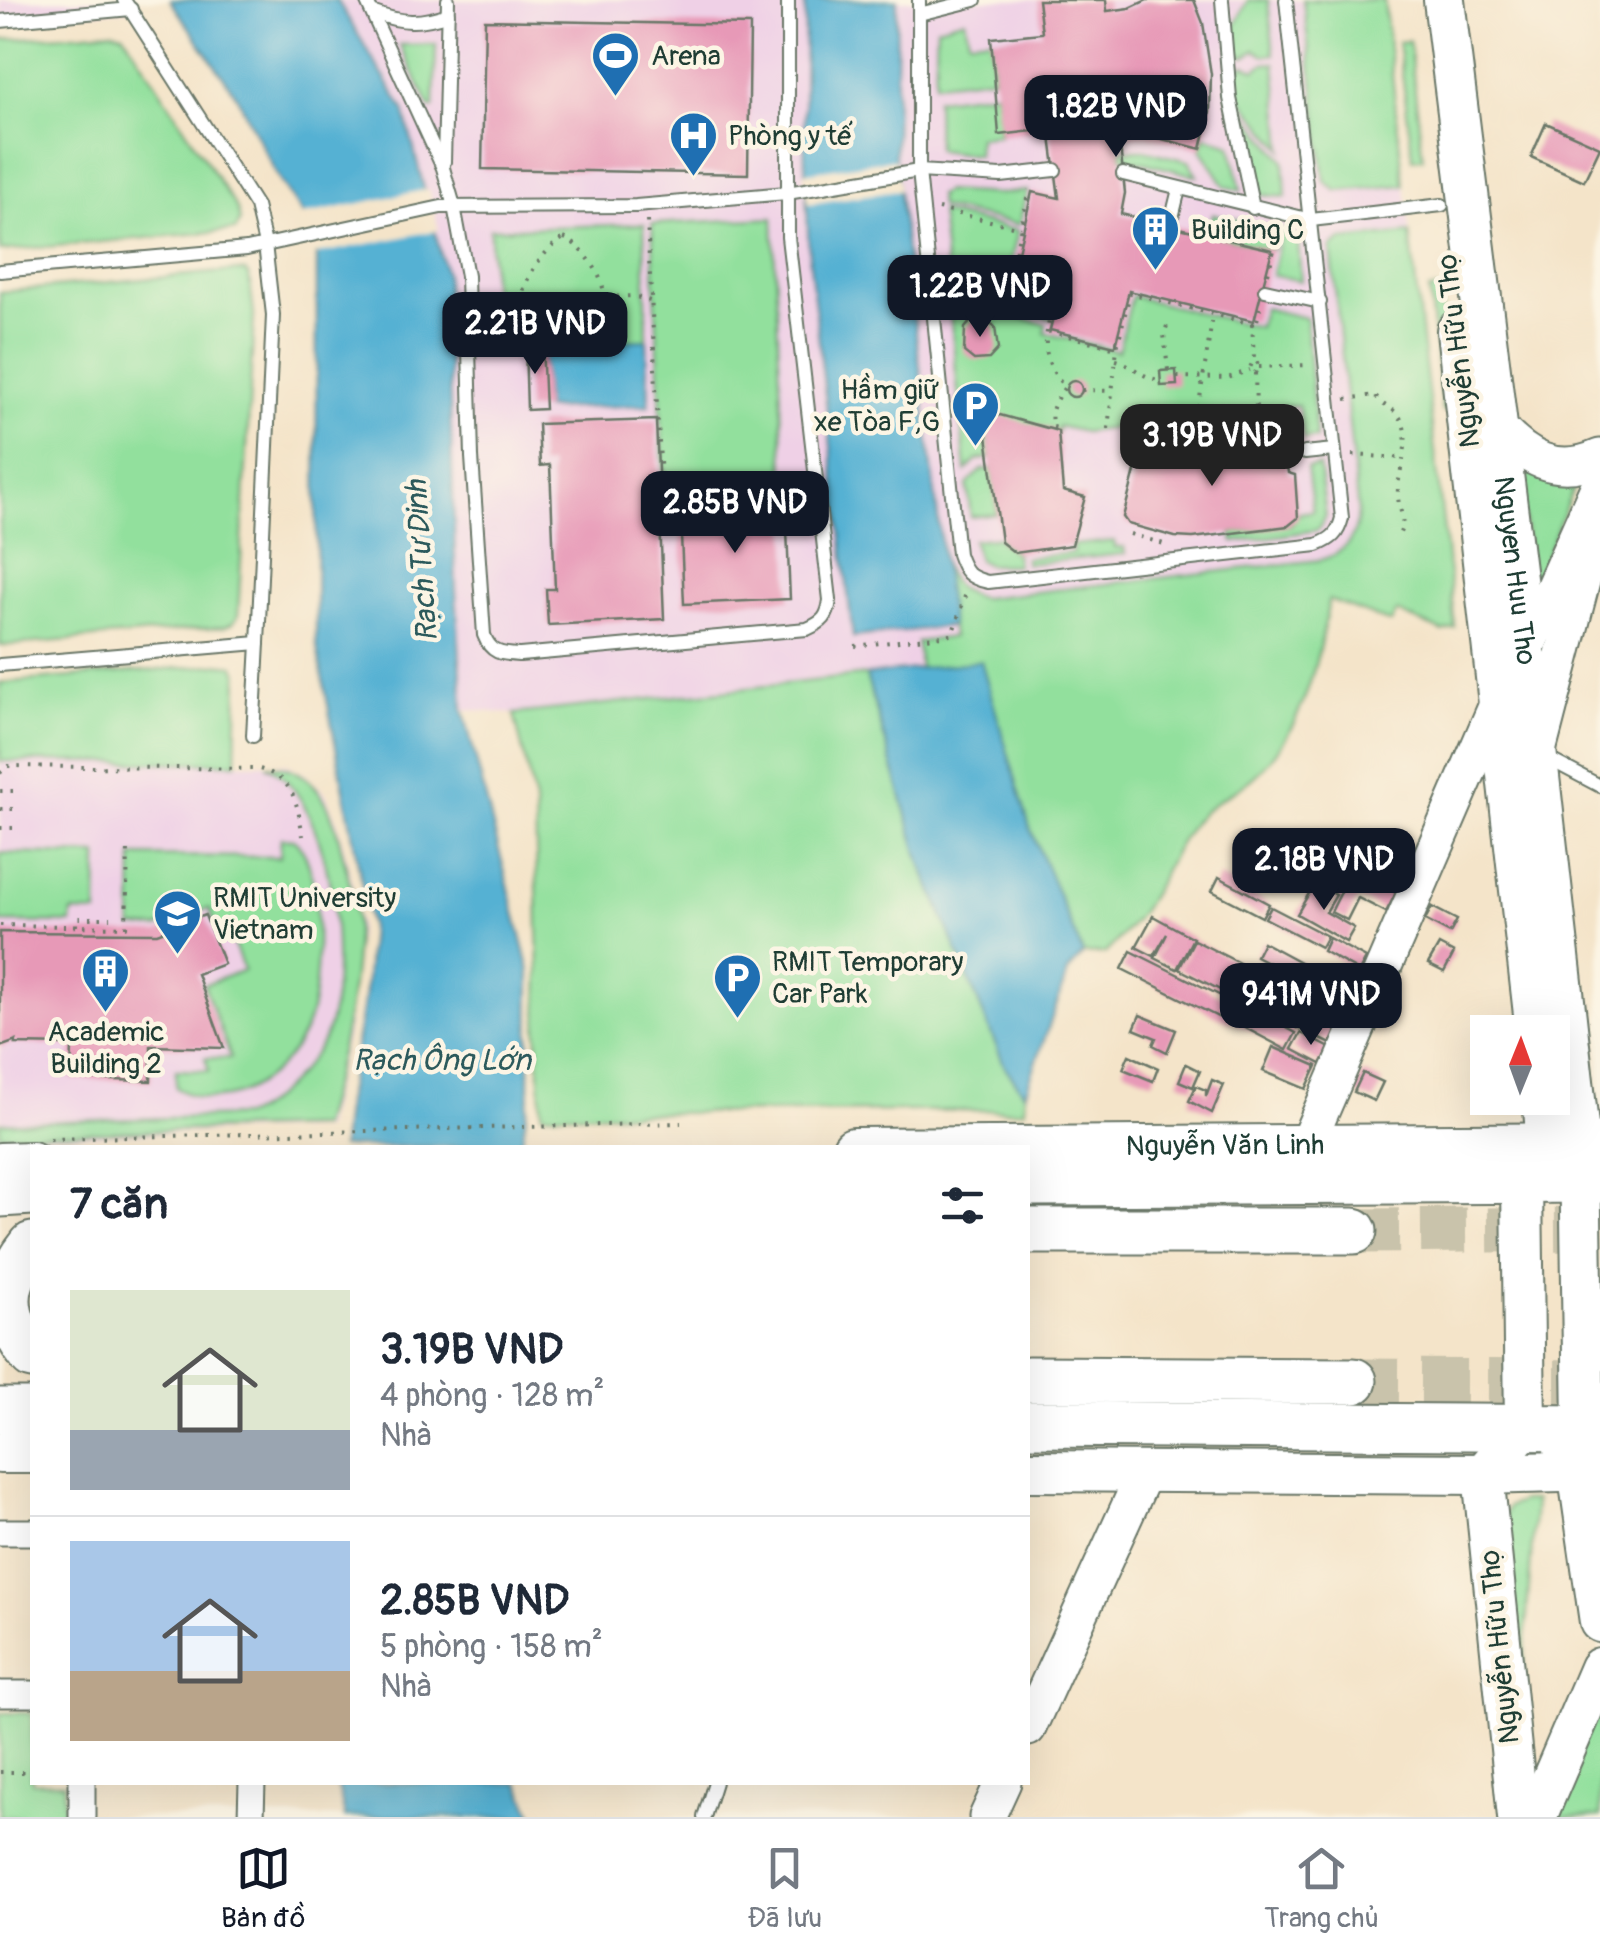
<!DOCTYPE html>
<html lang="vi">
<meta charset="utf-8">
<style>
body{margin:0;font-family:Pangolin,sans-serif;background:#f2f2f3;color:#1f2937;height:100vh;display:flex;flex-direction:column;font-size:38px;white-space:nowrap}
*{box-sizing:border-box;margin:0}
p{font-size:32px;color:#747a83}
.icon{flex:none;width:55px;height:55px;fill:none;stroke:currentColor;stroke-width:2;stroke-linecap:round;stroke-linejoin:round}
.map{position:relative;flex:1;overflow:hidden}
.side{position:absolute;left:30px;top:1145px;width:1000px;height:640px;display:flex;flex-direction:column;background:#fff;border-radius:0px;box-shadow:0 10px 40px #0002}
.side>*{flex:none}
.needle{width:65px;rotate:1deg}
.tools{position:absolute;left:1470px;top:1015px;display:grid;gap:20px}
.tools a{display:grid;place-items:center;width:100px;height:100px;border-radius:0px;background:#fff;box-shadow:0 10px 40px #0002;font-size:50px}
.price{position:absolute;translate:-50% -85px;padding:0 22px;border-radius:20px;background:#111827;color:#fff;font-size:32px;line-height:65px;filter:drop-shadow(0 2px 5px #0008)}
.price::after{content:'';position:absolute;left:50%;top:60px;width:30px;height:22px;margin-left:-15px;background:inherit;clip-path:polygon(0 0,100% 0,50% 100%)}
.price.active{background:#222;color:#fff}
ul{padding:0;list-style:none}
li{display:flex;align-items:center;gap:30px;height:250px;padding:0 40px}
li+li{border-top:2px solid #e0e1e3}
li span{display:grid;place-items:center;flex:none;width:280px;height:200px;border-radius:0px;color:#555}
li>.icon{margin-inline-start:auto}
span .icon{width:120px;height:120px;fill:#fffc;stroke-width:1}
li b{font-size:42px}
h2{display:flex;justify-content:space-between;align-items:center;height:120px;padding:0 40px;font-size:42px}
.menu{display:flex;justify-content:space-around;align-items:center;height:140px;border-top:2px solid #e0e1e3;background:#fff;font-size:28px;color:#747a83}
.menu a{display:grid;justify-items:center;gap:5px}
.menu .active{color:#111827}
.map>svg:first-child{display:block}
.built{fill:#efd0e6}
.green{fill:#92e09d;stroke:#588e68;stroke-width:2.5}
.water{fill:#55b1d3;stroke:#3a7784;stroke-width:2.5}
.pier{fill:#f4e4c9}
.building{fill:#e799b7}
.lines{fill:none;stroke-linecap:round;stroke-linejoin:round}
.highway-tunnel{stroke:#c9c3ab;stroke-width:45;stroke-dasharray:45 22;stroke-linecap:butt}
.lane-casing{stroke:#6a7768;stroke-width:16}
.street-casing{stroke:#6a7768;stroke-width:29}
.secondary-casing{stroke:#6a7768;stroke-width:39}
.primary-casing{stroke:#6a7768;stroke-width:44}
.highway-casing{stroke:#6a7768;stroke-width:49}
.path{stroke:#6a7768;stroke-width:4;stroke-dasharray:2.5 8;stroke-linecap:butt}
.lane{stroke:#fff;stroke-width:12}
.street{stroke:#fff;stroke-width:25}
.secondary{stroke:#fff;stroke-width:35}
.primary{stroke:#fff;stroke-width:40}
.highway{stroke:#fff;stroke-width:45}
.labels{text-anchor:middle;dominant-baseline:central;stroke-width:9;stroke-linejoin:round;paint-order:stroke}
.poi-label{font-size:28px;fill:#1f3d34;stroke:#fcf5e5;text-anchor:start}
.street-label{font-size:28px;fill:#1f3d34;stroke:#fcf5e5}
.water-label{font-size:30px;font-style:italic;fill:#2c5a5c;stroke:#fcf5e5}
</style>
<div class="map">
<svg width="1600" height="1817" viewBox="0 0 1600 1817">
<rect width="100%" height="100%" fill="#fcf5e5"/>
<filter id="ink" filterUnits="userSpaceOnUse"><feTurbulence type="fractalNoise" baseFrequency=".01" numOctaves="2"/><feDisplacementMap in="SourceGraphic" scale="20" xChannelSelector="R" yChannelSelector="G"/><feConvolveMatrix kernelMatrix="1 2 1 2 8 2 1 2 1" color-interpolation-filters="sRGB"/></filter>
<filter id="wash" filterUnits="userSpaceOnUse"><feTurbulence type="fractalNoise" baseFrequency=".0048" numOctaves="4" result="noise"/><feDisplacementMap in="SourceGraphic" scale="40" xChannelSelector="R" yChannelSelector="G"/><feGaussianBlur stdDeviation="2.25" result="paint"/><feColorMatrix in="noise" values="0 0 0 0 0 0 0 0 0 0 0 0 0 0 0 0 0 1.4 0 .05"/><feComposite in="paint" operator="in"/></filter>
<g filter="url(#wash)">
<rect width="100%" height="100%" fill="#f4e4c9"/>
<g class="built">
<polygon points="0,0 124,0 131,9 0,21"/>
<polygon points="337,0 1384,0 1455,628 1443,632 1397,612 1391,623 1330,600 920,669 514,714 463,709 456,591 404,110"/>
<polygon points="0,761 286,764 306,775 325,793 337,822 351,877 359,926 347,1033 324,1129 0,1138"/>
</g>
<g class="green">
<polygon points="1248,0 1268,0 1274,54 1263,55 1255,50 1245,57 1233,54 1232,31"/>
<polygon points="1303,0 1384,0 1404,185 1337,191 1325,181"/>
<polygon points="965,19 969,40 991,38 994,77 935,83 937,27"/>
<polygon points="112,31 124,34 237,209 240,221 236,230 0,251 0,40"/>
<polygon points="1409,41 1423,158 1413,159 1398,42"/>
<polygon points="436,44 434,108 430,108 400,45"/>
<polygon points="1275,63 1283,149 1237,94 1234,70 1245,65 1255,70 1263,64"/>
<polygon points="996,92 999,135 978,137 977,155 937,150 936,99"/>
<polygon points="1239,105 1284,160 1286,197 1260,195 1256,188"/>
<polygon points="1205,136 1231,145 1241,191 1225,186 1201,149"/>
<polygon points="1120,150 1144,150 1189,161 1197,176 1121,157"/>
<polygon points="945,191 999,194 1027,191 1019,225 939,207 938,195"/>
<polygon points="940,212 1018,231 1009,268 1022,272 1013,309 949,295"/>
<polygon points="1213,214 1277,229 1272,250 1207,235"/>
<polygon points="773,218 784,473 664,479 652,224"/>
<polygon points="644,224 647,340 494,345 490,229"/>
<polygon points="1282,230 1294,235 1298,240 1301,281 1272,275"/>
<path d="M1410,233l45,395 -12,4 -46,-20 -6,11 -62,-23c-11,62 -27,137 -78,179 -20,16 -45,25 -60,47 -17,22 -27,49 -42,73 -11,20 -28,37 -43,54l-23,1 -53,-126 -110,-159 -3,-27 35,-5 -10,-79c6,24 16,35 40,40l338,-38c25,-6 37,-22 38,-48l-27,-264 11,-8z"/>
<polygon points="1028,268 1063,276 1052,319 1019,311"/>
<polygon points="233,271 246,272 249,275 254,315 238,616 233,623 223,627 0,646 0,292"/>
<polygon points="1440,289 1453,410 1442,411 1429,290"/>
<polygon points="1132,296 1258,327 1264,308 1306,318 1316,438 1303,439 1298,405 1084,432 1058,426 1058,431 995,416 990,418 986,428 990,458 977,460 966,471 949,301 1046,324 1045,333 1118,351"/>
<polygon points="1517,461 1578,477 1533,588"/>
<polygon points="1319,466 1326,516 1318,530 1234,542 1232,533 1291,525 1300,513 1313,511 1307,468"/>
<polygon points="992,469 997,514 971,517 967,485 981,470"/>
<polygon points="1000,537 1001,542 1015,553 1017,565 988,565 978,560 973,540"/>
<polygon points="1114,541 1115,548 1124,547 1125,554 1026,564 1025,558 1073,553 1072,545"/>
<polygon points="225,664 234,666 238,673 236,763 0,761 0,683"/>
<polygon points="866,675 921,863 1005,1067 1025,1094 1024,1110 542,1114 537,1030 539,971 535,802 514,714"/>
<path d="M266,765c46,1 63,34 73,74 7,29 17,61 17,91 -1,67 -17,133 -35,197l-321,8v-12l245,-7c28,-10 74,-59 83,-88 20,-67 5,-230 -62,-263z"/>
<path d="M281,838l12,1c32,19 27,150 15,183 -19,51 -79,98 -132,66v-18l33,1 -4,-13h26l-27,-73 40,-15 -13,-32 -9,4 -13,-34 -52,20 -25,-1 1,-71 147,1z"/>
<polygon points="0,853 98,855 97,913 72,912 71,923 0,922"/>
<polygon points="1522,1501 1535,1501 1521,1697 1502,1521 1508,1507"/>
<polygon points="1600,1702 1600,1817 1549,1817"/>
<polygon points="0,1713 32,1713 32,1782 64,1783 64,1811 58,1817 0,1817"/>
</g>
<g class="water">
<polygon points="170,0 337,0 404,110 446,275 456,591 463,709 530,971 529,1097 521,1147 341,1147 345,1106 365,993 370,927 316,642 317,236 280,181 236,95"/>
<polygon points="805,0 897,0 895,159 951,626 853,637 809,255 804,140"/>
<polygon points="647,340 649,405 545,409 542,343"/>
<polygon points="981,661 1030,828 1083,954 1068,972 1025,1094 1005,1067 921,863 866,675"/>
<polygon points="337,1783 519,1783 534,1817 345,1817"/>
</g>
<g class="pier">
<polygon points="895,159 900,190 808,204 803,173"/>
<polygon points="429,189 439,230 312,255 312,238 297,216"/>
</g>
<g id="blocks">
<g class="building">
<polygon points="1038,0 1106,0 1107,11 1130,8 1147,0 1194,0 1203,23 1211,74 1210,111 1201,149 1146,135 1119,136 1125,193 1121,214 1272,250 1254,321 1129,291 1115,346 1050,330 1063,276 1015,265 1032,192 1059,198 1050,129 999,135 991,38 1042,33"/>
<polygon points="485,20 750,25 748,174 482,169"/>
<polygon points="1546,123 1600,147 1584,181 1531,157"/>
<polygon points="987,319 995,327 998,349 989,359 974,360 964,352 965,328 972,320"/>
<polygon points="542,343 545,409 527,410 525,344"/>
<polygon points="1176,370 1177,385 1161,386 1160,371"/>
<circle cx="1074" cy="389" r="8"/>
<polygon points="1000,415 1058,431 1063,491 1085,497 1072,545 1015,553 1001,542 986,428 990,418"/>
<polygon points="656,420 664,619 548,625 546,589 555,589 550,465 540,466 538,424"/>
<polygon points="1150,436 1191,447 1283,438 1288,473 1295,475 1298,518 1288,526 1193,538 1175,537 1128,524 1123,517 1143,441"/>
<polygon points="786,507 790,599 684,604 680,512"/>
<polygon points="1309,849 1351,867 1345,883 1302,865"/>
<polygon points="1352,870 1396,893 1386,912 1358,898 1347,920 1331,912"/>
<polygon points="1219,877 1269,904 1262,917 1212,891"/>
<polygon points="1315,883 1336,895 1326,912 1354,928 1346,942 1297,914"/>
<polygon points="1271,907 1327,936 1321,947 1265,918"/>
<polygon points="1432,907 1457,920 1450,933 1425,920"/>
<polygon points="205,915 224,964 197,974 224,1048 151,1046 151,1081 71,1079 72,1045 15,1044 16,1041 0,1047 0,932 157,933"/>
<polygon points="1153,916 1193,938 1177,969 1155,958 1167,934 1154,956 1136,947"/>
<polygon points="1329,938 1366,958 1359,971 1323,951"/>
<polygon points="1194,940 1253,970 1238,999 1179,969"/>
<polygon points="1263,942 1350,989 1343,1002 1256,956"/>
<polygon points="1439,945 1454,953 1444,972 1428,964"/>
<polygon points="1131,951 1239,1005 1230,1023 1122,969"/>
<polygon points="1281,973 1345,1005 1340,1015 1277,983"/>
<polygon points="1254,975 1282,990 1276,1001 1303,1015 1297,1028 1241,998"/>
<polygon points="1243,1005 1296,1033 1287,1050 1234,1022"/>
<polygon points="1311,1007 1342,1022 1331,1044 1300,1029"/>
<polygon points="1140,1015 1176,1030 1167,1052 1153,1045 1156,1038 1134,1029"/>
<polygon points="1301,1033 1330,1048 1321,1064 1292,1049"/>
<polygon points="1273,1047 1317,1066 1306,1089 1263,1071"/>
<polygon points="1129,1055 1158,1068 1153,1081 1123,1069"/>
<polygon points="1186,1064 1200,1071 1193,1087 1179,1081"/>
<polygon points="1363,1073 1383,1082 1374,1101 1354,1092"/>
<polygon points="1212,1080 1224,1085 1212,1113 1189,1101 1196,1086 1206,1090 1206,1096"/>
</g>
</g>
</g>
<g filter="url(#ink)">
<use href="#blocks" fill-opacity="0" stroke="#6a7768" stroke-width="2.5"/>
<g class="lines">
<g class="highway-tunnel">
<polyline points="1354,1231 1600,1229"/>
<polyline points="1354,1381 1600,1382"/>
</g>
<defs>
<g id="lane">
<path d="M366,0l77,168 11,38 13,70 5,181 12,178c7,19 18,19 36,20l287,-26c16,-7 21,-12 23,-29l-42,-363v-237"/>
<path d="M919,0v171l39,383c6,18 11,24 30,28l329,-37c15,-6 21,-11 25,-27l-56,-518"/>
<polyline points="1222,0 1230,98 1253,208"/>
<path d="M374,13c28,10 46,11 74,1"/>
<polyline points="919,14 975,0"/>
<polyline points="0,21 131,9"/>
<polyline points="444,162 448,0"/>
<polyline points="1123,174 1311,220 1442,205"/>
<polyline points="1170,226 1179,189"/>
<polyline points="0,271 247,249 441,207 636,206 787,193 919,171 1001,176 1055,170"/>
<polyline points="1265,290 1320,302"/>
<polyline points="1305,453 1334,450"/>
<polyline points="0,665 258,643 273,315 265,244 256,206 124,0"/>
<polyline points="253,736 258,643"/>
<polyline points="1543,756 1600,786"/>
<polyline points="704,1817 715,1782"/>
</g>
<g id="street">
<polyline points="0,1532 32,1532"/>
<polyline points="0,1694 32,1694"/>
<polyline points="82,1817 82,1782"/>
<polyline points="251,1817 252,1782"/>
</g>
<g id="secondary">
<path d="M1496,425c29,33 60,52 104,32"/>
<polyline points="1525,651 1600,483"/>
<polyline points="1539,747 1600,512"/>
<polyline points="1307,1144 1499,700"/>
<polyline points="1028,1728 1144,1474"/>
<polyline points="987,1817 1003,1782"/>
</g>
<g id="primary">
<path id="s1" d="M1444,0l81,651 55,493 4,283 16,42"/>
<polyline points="1457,331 1536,1032"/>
<polyline points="1543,1098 1549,1168"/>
<path id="s2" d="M853,1148l747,-5"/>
<polyline points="0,1163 32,1162"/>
<polyline points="1564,1448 1578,1470 1600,1622"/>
<polyline points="0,1453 32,1453"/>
<polyline points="1028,1471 1483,1474 1600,1471"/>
<polyline points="1518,1817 1483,1474 1525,1427 1522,1181 1540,1156"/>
<polyline points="1536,1817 1600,1668"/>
</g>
<g id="highway">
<polyline points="1028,1183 1600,1180"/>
<polyline points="0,1194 32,1192"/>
<polyline points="1028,1231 1354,1231"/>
<path d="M32,1245c-32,40 -32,69 0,111"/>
<polyline points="1028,1379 1354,1381"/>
<polyline points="0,1411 32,1411"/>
<polyline points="1028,1424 1600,1428"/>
</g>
</defs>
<use href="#lane" class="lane-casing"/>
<use href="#street" class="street-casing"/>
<use href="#secondary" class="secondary-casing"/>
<use href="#primary" class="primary-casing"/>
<use href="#highway" class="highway-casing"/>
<g class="path">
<polyline points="938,209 1021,228"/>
<polyline points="647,221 661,479"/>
<path d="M564,238c30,12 66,80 14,88 -5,1 -10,4 -16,3 -7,-1 -33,-16 -42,-21 1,-25 22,-58 44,-70z"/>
<polyline points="1268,274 1279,230"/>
<polyline points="606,297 633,296 650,301"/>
<polyline points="948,297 1049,321 1047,331 1117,348"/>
<polyline points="1015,312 1026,270 1012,267 1029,190"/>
<polyline points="1252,323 1254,358 1250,368 1255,373 1259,365 1254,358"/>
<polyline points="1167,326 1164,334 1168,370"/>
<path d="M1047,331c-4,23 3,40 18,56 -9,12 -17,24 -12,40l5,1"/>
<path d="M1116,360c17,4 26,19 45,20"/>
<polyline points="1259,367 1309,365"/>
<polyline points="1255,373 1256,410"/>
<polyline points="1177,377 1228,378 1250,370"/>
<polyline points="1082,390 1112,391"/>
<path d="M1346,399l29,-4c6,12 17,11 24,21 16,23 -3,56 -1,80 1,17 9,22 1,39"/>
<polyline points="1197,417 1213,314"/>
<polyline points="1108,429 1117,348 1130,293 1256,325 1260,308"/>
<polyline points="1353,455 1402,458"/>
<polyline points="1130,534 1164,544"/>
<polyline points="855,646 952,635 967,590"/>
<path d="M0,773l8,-7 251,3c36,9 38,35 44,67"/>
<polyline points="0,791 16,791"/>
<polyline points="0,809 16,809"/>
<polyline points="0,828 15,828"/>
<polyline points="0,925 126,927 128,849"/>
<polyline points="76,926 76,918 111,918"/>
<polyline points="50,1139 681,1123"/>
<polyline points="0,1772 32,1772"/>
</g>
<use href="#lane" class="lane"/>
<use href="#street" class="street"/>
<use href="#secondary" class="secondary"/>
<use href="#primary" class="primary"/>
<use href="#highway" class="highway"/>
</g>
</g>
<defs>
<symbol id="stadium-pin" viewBox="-11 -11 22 30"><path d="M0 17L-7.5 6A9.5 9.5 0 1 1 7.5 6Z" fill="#1f6fb2" stroke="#fcf5e5"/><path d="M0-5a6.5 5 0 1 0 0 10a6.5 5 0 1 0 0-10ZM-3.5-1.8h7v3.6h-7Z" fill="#fff"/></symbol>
<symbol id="hospital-pin" viewBox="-11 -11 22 30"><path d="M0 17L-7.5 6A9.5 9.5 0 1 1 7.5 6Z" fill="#1f6fb2" stroke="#fcf5e5"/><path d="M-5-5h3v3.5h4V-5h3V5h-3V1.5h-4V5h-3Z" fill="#fff"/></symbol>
<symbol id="building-pin" viewBox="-11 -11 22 30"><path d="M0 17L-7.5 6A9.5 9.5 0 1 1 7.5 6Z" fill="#1f6fb2" stroke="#fcf5e5"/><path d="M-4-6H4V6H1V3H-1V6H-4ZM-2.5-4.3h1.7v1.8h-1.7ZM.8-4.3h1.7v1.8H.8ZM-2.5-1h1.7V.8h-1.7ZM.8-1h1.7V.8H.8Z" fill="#fff"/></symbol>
<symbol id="parking-pin" viewBox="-11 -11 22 30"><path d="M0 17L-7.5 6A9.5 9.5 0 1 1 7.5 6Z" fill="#1f6fb2" stroke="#fcf5e5"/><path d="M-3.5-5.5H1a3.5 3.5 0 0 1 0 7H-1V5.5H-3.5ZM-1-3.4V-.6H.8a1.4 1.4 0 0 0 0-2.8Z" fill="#fff"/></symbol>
<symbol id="university-pin" viewBox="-11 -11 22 30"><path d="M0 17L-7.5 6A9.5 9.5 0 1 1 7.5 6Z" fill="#1f6fb2" stroke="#fcf5e5"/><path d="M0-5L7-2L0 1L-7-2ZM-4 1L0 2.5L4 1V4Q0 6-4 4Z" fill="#fff"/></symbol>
</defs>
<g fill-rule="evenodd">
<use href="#stadium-pin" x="588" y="28" width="55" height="75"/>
<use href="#hospital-pin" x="666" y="108" width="55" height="75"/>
<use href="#building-pin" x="1128" y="202" width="55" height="75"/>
<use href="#parking-pin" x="948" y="378" width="55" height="75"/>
<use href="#university-pin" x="150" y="886" width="55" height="75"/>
<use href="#building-pin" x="78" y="944" width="55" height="75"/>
<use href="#parking-pin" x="710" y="950" width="55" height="75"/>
</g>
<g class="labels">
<g class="poi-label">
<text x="651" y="56">Arena</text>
<text x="728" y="136">Phòng y tế</text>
<text x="1191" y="230">Building C</text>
<text x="940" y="390" text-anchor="end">Hầm giữ<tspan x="940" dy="32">xe Tòa F,G</tspan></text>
<text x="213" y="898">RMIT University<tspan x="213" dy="32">Vietnam</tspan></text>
<text x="772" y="962">RMIT Temporary<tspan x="772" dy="32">Car Park</tspan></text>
<text x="106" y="1032" text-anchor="middle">Academic<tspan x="106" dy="32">Building 2</tspan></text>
</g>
<g class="street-label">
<text transform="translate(1459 350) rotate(-97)">Nguyễn Hữu Thọ</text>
<text stroke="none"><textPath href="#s1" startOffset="575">Nguyen Huu Tho</textPath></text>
<text stroke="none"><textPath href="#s2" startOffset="372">Nguyễn Văn Linh</textPath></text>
<text transform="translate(1500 1646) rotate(-96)">Nguyễn Hữu Thọ</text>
</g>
<g class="water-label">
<text transform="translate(422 561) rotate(-94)">Rạch Tư Dinh</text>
<text x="442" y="1060">Rạch Ông Lớn</text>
</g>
</g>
</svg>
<div class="tools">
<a><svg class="needle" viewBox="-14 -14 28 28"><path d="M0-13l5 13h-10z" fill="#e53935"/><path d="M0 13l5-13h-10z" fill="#747a83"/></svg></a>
</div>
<b class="price" style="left:1116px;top:160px">1.82B VND</b>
<b class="price" style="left:980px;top:340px">1.22B VND</b>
<b class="price" style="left:535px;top:377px">2.21B VND</b>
<b class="price active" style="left:1212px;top:489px">3.19B VND</b>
<b class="price" style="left:735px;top:556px">2.85B VND</b>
<b class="price" style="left:1324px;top:913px">2.18B VND</b>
<b class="price" style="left:1311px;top:1048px">941M VND</b>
<section class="side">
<h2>7 căn<svg class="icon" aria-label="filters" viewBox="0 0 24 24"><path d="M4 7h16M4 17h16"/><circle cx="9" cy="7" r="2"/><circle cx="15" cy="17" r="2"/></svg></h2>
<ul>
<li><span style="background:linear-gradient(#dfe7d0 70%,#9aa5b1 0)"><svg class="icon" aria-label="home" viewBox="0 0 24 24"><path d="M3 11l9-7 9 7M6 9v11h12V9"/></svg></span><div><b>3.19B VND</b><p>4 phòng · 128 m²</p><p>Nhà</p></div></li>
<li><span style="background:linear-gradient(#a9c7e8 65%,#b9a48a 0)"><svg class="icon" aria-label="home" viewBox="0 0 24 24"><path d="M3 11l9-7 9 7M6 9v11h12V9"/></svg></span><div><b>2.85B VND</b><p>5 phòng · 158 m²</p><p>Nhà</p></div></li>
</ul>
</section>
</div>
<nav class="menu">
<a class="active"><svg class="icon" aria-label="map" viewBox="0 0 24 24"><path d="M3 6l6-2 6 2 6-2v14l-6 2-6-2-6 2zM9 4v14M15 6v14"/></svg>Bản đồ</a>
<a><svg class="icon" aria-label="saved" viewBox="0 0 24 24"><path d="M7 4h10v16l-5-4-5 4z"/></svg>Đã lưu</a>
<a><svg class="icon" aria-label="home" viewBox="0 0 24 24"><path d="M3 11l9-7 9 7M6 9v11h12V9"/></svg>Trang chủ</a>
</nav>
